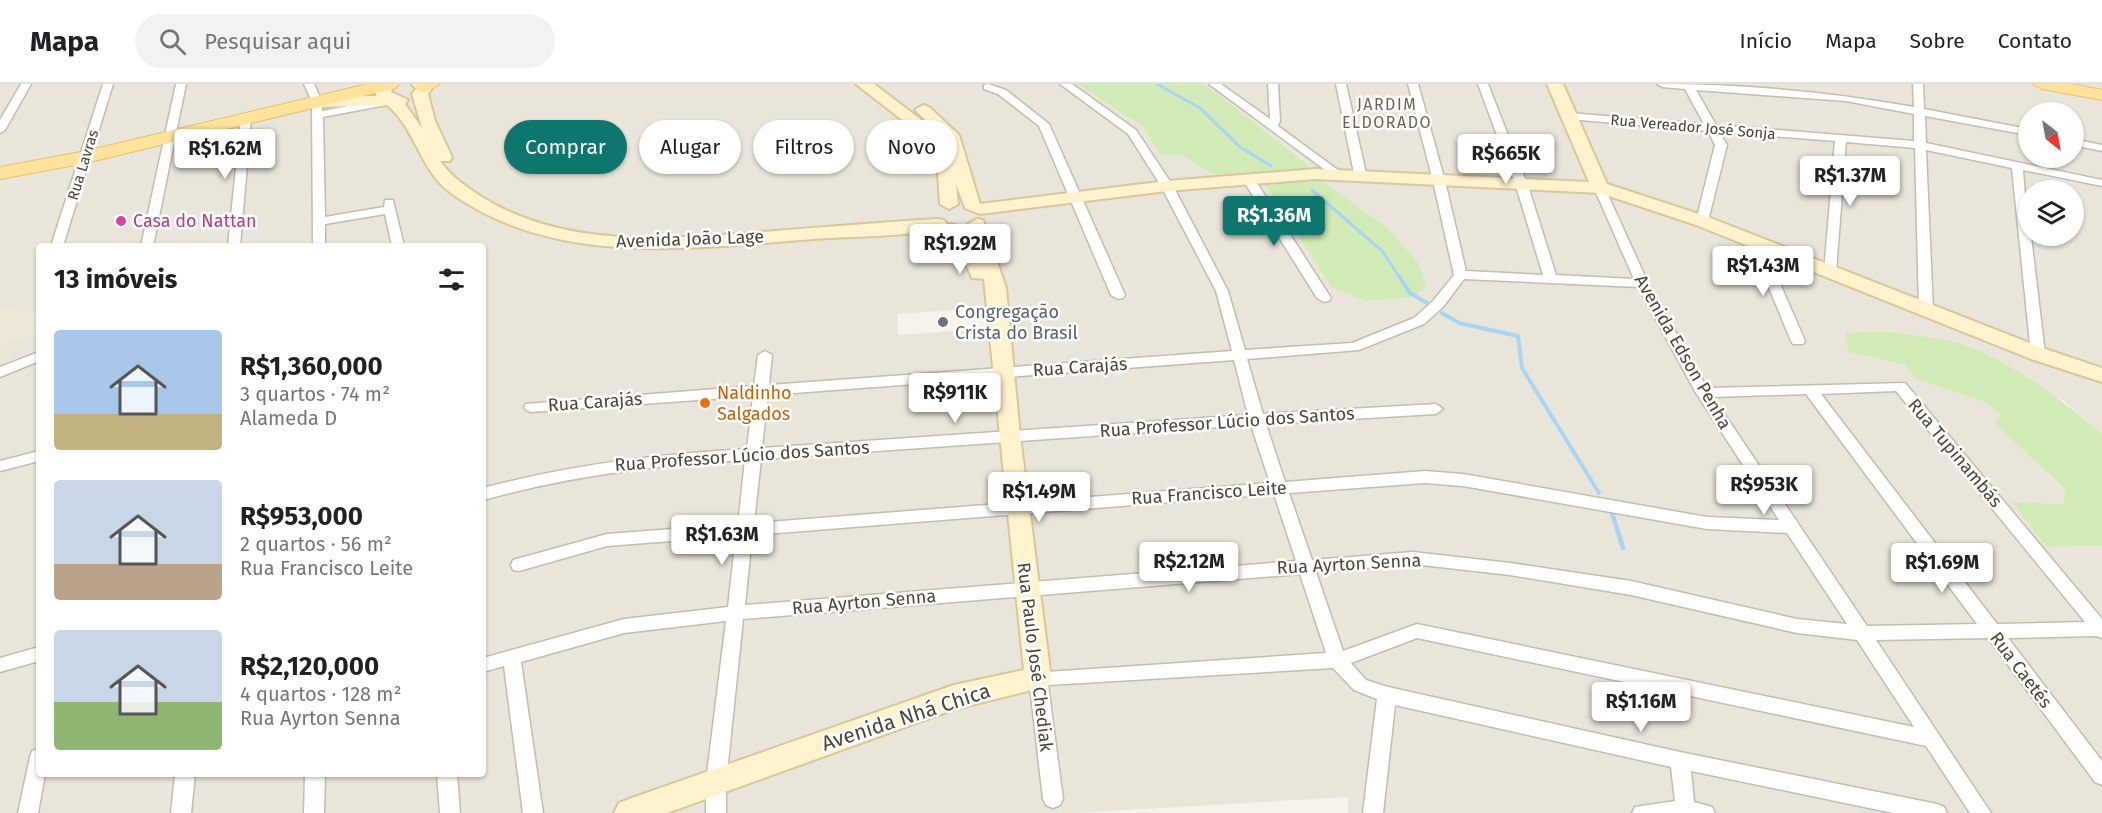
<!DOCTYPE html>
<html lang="pt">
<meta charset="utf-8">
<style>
body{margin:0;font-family:"Fira Sans",sans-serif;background:#f2f2f2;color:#202124;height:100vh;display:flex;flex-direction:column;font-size:22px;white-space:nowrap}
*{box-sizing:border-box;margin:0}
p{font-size:20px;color:#757577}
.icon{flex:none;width:33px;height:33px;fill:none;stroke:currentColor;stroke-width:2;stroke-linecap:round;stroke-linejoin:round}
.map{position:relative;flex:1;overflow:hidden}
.panel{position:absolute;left:36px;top:159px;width:450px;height:534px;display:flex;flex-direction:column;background:#fff;border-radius:6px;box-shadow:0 2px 4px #0004}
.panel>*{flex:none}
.guide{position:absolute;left:504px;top:36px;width:570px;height:54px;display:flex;gap:12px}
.needle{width:39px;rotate:149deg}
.tools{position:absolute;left:2018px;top:18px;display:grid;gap:12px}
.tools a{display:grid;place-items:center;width:66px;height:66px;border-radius:50%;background:#fff;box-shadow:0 2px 4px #0004;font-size:30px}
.price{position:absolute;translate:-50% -51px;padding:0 14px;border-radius:6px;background:#fff;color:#222;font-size:20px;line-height:39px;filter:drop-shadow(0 2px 3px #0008)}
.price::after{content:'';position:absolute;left:50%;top:36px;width:18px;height:14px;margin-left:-9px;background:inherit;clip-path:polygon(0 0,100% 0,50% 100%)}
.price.selected{background:#0f766e;color:#fff}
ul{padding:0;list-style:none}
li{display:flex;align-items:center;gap:18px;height:150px;padding:0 18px}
li span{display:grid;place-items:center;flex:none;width:168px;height:120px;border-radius:6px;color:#555}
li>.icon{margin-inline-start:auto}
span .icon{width:72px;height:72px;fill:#fffc;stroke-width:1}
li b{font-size:26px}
h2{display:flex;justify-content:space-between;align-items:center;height:72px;padding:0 18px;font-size:26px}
.tag{padding:0 21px;border-radius:27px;background:#fff;box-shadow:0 2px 4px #0004;font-size:21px;line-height:54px}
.tag.selected{background:#0f766e;color:#fff}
header{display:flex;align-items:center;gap:36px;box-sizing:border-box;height:84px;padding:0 30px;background:#fff;border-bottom:2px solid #e0e0e0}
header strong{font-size:28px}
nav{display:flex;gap:33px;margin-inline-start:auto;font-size:21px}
.search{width:420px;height:54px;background:#f2f2f2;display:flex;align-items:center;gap:15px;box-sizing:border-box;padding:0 21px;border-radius:33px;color:#757577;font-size:22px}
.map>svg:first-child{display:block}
.residential{fill:#eae5da;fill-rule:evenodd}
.education{fill:#efe8d6}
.green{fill:#d2eab5}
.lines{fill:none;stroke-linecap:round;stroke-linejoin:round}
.stream-far2{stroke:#a9d4f2;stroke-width:3}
.stream-far1{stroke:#a9d4f2;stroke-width:4}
.stream{stroke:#a9d4f2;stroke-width:4.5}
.street-casing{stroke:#c2bbae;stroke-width:3}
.secondary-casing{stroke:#d6c79b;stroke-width:4}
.primary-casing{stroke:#e6c16a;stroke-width:2}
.street{fill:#fff;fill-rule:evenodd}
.secondary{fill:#fff3cd;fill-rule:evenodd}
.primary{fill:#ffe39c;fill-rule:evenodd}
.hotel-dot{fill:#d1479c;stroke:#fff;stroke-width:2}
.worship-dot{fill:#6b7280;stroke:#fff;stroke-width:2}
.food-dot{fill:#e8710a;stroke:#fff;stroke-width:2}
.labels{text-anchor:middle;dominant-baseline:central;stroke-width:5;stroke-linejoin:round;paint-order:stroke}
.far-street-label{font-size:15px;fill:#4b4439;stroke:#fff}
.far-neighbourhood-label{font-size:16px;letter-spacing:1.5px;fill:#6e6250;stroke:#fff}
.hotel-label{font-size:18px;fill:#b23c85;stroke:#fff;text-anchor:start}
.street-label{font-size:18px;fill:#4b4439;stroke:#fff}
.worship-label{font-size:18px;fill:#5b616d;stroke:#fff;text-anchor:start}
.food-label{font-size:18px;fill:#c56008;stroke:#fff;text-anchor:start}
.near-street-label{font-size:21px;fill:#4b4439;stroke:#fff}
</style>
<header>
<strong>Mapa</strong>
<div class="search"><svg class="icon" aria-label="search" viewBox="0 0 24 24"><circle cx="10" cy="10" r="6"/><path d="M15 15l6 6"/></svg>Pesquisar aqui</div>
<nav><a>Início</a><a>Mapa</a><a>Sobre</a><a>Contato</a></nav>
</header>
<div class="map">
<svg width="2102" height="729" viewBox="0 0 2102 729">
<rect width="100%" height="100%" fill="#f6f3ec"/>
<path class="residential" d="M0,0h1077l66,43 17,28h21l31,19h39l19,17 29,46 68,64 44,-3 -97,-123 -5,-11 -98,-75 -11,-5h902v350l-37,-32 -115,-61 -67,-10 -38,2 3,19 57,13 11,14 66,22 20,13 -7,10 70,65 -2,15 -50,-2 33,45 56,-1v267h-754v-16l-272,16h-1076v-467l39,-16v444h444v-528h-444v68l-39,-6zM2028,28h45v46h-45zM2028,106h45v46h-45zM986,224l2,21 -90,6 -1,-21z"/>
<polygon class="education" points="0,224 39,230 39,246 0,262"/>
<g class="green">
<polygon points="1077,0 1200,0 1211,5 1309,81 1314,91 1387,144 1419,180 1426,204 1411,214 1367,217 1331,203 1270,107 1251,90 1212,90 1181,71 1160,71 1143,43"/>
<path d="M1883,247c22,4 46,5 68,10 50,13 112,59 151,93v112l-56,1 -34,-45 51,2 2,-15 -70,-65 6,-10 -19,-13 -66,-22 -11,-14 -57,-13 -3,-19z"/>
</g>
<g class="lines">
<g class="stream-far2">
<polyline points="1157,0 1200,24 1240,63 1271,82"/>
<polyline points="1312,106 1383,168 1400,194"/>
</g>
<g class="stream-far1">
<polyline points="1399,192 1410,209 1427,219"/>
<polyline points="1442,229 1459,239 1518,252 1522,284 1599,409"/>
<polyline points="1612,430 1613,433"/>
</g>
<polyline class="stream" points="1613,432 1623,464"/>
<defs>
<g id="street">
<polygon points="21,0 31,0 5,46 0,49 0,36"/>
<polygon points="103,0 113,0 63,162 51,162"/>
<polygon points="176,0 186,0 153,162 141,162"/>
<polygon points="304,0 314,0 322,18 322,27 386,15 391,18 386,21 323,33 325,133 384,123 385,116 393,116 404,162 392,162 385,130 325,140 325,162 313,162 312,18"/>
<polygon points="988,0 1006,6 1049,40 1125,211 1123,214 1118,215 1111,211 1039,42 998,10 984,5 984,1"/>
<path d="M1060,0h12l64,46 37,56 55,105 17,59 107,-7 62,-25 19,-17 21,-26 -21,-94 -25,-97h10l27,97 21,90 77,4 -27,-89 -38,-102h10l40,102 28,89 78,4 -40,-91 2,-2h8l44,97 59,105 198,-5 197,236v19l-6,-2 -88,2 94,123v24l-7,-3 -107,-144 -112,2 115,173h-21l-44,-67 -509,-108 -66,25 15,17 22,7 292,65 257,52 7,3 3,6h-54l-202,-42 3,31 18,5 3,6h-83l3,-6 40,-6 -4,-34 -276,-62 -12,108h-20l14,-114 -23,-9 -21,-22 -285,17 15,114 -3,6 -7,3 -7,-3 -3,-6 -14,-121 3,-5 294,-20 -26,-79 -557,45 -17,163v31h-20v-31l20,-161 -102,12 -103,29 22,151h-20l-19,-147 -21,6v-14l141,-39 104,-12 8,-71 -129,10 -88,25 -6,-1 -2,-5 2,-5 94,-26 131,-10 7,-64c-89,5 -176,16 -262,40v-12c87,-23 174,-34 264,-39l6,-53 -222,16 -5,-2 -2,-3 2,-3 228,-18 4,-31 7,-4 7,4 -3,30 463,-34 -16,-60 -55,-105 -33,-52zM1464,195l174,8 58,106 83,127 -72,-3 -244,-43 -38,-3 -140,11 -19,-58 170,-10 7,-5 -7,-5 -173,10 -16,-55 112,-9 65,-26 19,-17zM1234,276l14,55 -486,33 6,-53zM1896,307l189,231 -88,2 -176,-230zM1806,310l171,230 -110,2 -154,-229zM1251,341l19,58 -516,40 7,-64zM1425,399l38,3 244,43 80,4 60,91 -50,-5 -166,-38 -121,-18 -97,-11 -101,8 -23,-67zM1274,410l22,67 -551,44 7,-70zM1413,480l97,11 121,20 166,38 60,7 57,87 -497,-103 -74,27 -27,-79z"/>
<polygon points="1209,0 1221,0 1270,35 1268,0 1278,0 1280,37 1278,42 1346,92 1344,94 1336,94"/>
<polygon points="1336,0 1346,0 1367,94 1365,96 1361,97 1355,94"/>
<path d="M1657,0c86,0 172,8 257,23l-1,-23h10l1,25 104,20v6l-103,-19 1,27 176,37v6l-79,-16 5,66h3l14,118 -2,3h-10l-2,-3 -19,-186 -86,-18 7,160 -7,4 -7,-4 -4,-162 -69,-6 -10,130 -6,4 -6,-4 11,-131 -116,-9 8,13 -19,76 -6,4 -6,-4 19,-76 -7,-14 -139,-12 -5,-3 5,-3 135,11 -19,-35 -23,-2zM1696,6l150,11 68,13v27l-198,-16z"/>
<polygon points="246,31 251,34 240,162 228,162 241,34"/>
<polygon points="2073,55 2102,61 2102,67 2073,61"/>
<polygon points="1249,93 1255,96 1331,214 1329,217 1324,218 1317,214 1243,96"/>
<polygon points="1756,154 1762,158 1805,257 1803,260 1793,260 1791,257 1750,158"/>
<polygon points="39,268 39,277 0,293 0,283"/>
<polygon points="39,367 39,377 0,387 0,377"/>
<polygon points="39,563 39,577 0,588 0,574"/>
<polygon points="39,665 39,690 45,690 38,729 18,729 30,673 32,667"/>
<polygon points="175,690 195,690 191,729 171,729"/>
<polygon points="305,690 325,690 324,729 304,729"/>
<polygon points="437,690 457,690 460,729 440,729"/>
</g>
<g id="secondary">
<path d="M379,0h14l-2,8 17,8 -3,4 17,24 -10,-34 4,-5 -4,-5h17l3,4 -4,6 7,27 17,36 -2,4h-10c12,17 28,27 45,38 87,52 193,39 289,32 55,-4 109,-9 164,-12l6,1 3,4 9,1 16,12 -4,-13 9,-5 6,1 23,68 14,148 31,242 -3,8 -93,23 -288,104h-53l5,-10 10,-4 325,-114 70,-15 -40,-391 -12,-1 -15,-34 -16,-15c-41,8 -86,7 -127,10 -121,9 -258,29 -363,-46 -31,-22 -35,-64 -64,-88l-70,2 -8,-5 8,-5 60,-1 -2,-3z"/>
<polygon points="856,0 874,0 937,48 949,74 943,53 915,26 923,21 929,23 959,51 980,120 1167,97 1315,85 1589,98 1547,0 1563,0 1607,100 1708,133 2045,265 2102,284 2102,298 2031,275 1696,141 1600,109 1315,95 1167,107 980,130 965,124 956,100 958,120 949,125 940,120 938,89 924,53"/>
</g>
<g id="primary">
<polygon points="368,0 399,0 396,4 86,79 0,95 0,83 86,67"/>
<polygon points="418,0 440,0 424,9 415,4"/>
<polygon points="2033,0 2071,0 2102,6 2102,16 2042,5"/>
</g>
</defs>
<use href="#street" class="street-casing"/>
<use href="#secondary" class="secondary-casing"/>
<use href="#primary" class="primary-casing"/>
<use href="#street" class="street"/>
<use href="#secondary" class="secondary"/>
<use href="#primary" class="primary"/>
</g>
<circle class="hotel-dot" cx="121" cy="137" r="6"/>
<circle class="worship-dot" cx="943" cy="238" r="6"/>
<circle class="food-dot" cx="705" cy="319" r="6"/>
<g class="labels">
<g class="far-street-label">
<text transform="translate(1693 43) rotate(5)">Rua Vereador José Sonja</text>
<text transform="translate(83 81) rotate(-73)">Rua Lavras</text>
</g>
<g class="far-neighbourhood-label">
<text x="1387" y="20">JARDIM<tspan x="1387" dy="18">ELDORADO</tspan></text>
</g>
<g class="hotel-label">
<text x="133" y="137">Casa do Nattan</text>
</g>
<g class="street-label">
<text transform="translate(690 155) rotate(-2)">Avenida João Lage</text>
<text transform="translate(1683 268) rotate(60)">Avenida Edson Penha</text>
<text transform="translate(1080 283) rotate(-4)">Rua Carajás</text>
<text transform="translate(595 318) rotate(-4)">Rua Carajás</text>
<text transform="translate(1227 338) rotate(-4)">Rua Professor Lúcio dos Santos</text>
<text transform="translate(1955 369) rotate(50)">Rua Tupinambás</text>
<text transform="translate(742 372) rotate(-4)">Rua Professor Lúcio dos Santos</text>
<text transform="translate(1209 409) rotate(-4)">Rua Francisco Leite</text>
<text transform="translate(1349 480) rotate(-3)">Rua Ayrton Senna</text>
<text transform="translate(864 518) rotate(-5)">Rua Ayrton Senna</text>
<text transform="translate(1035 573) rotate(83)">Rua Paulo José Chediak</text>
<text transform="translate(2021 586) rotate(53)">Rua Caetés</text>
</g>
<g class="worship-label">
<text x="955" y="228">Congregação<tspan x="955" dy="21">Crista do Brasil</tspan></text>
</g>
<g class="food-label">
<text x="717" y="309">Naldinho<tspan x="717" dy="21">Salgados</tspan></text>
</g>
<g class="near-street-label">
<text transform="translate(906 633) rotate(-18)">Avenida Nhá Chica</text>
</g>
</g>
</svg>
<div class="tools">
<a><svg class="needle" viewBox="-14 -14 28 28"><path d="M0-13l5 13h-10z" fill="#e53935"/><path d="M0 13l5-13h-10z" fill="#757577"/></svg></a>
<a><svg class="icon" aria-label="layers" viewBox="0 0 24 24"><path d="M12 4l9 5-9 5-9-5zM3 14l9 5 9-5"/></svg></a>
</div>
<b class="price" style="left:225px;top:96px">R$1.62M</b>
<b class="price" style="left:1506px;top:101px">R$665K</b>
<b class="price" style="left:1850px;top:123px">R$1.37M</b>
<b class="price selected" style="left:1274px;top:163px">R$1.36M</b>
<b class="price" style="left:960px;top:191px">R$1.92M</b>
<b class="price" style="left:1763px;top:213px">R$1.43M</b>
<b class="price" style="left:955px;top:340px">R$911K</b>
<b class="price" style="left:1764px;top:432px">R$953K</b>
<b class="price" style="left:1039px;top:439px">R$1.49M</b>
<b class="price" style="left:722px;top:482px">R$1.63M</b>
<b class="price" style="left:1189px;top:509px">R$2.12M</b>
<b class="price" style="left:1942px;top:510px">R$1.69M</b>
<b class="price" style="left:1641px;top:649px">R$1.16M</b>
<div class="guide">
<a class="tag selected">Comprar</a>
<a class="tag">Alugar</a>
<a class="tag">Filtros</a>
<a class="tag">Novo</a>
</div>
<section class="panel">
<h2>13 imóveis<svg class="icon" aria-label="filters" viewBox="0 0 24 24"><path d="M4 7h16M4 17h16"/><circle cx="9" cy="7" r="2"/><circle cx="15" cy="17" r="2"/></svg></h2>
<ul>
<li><span style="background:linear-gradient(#a9c7e8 70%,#c2b280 0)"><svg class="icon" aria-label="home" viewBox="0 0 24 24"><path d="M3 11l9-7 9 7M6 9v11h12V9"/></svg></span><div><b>R$1,360,000</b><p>3 quartos · 74 m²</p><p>Alameda D</p></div></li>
<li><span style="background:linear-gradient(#c9d6e8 70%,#b9a48a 0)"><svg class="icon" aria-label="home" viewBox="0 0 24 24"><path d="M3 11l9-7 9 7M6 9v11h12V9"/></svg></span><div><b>R$953,000</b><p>2 quartos · 56 m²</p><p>Rua Francisco Leite</p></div></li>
<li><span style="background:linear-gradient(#c9d6e8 60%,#8fb573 0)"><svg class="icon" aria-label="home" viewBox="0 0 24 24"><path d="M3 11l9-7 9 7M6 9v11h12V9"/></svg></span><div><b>R$2,120,000</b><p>4 quartos · 128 m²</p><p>Rua Ayrton Senna</p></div></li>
</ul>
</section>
</div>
